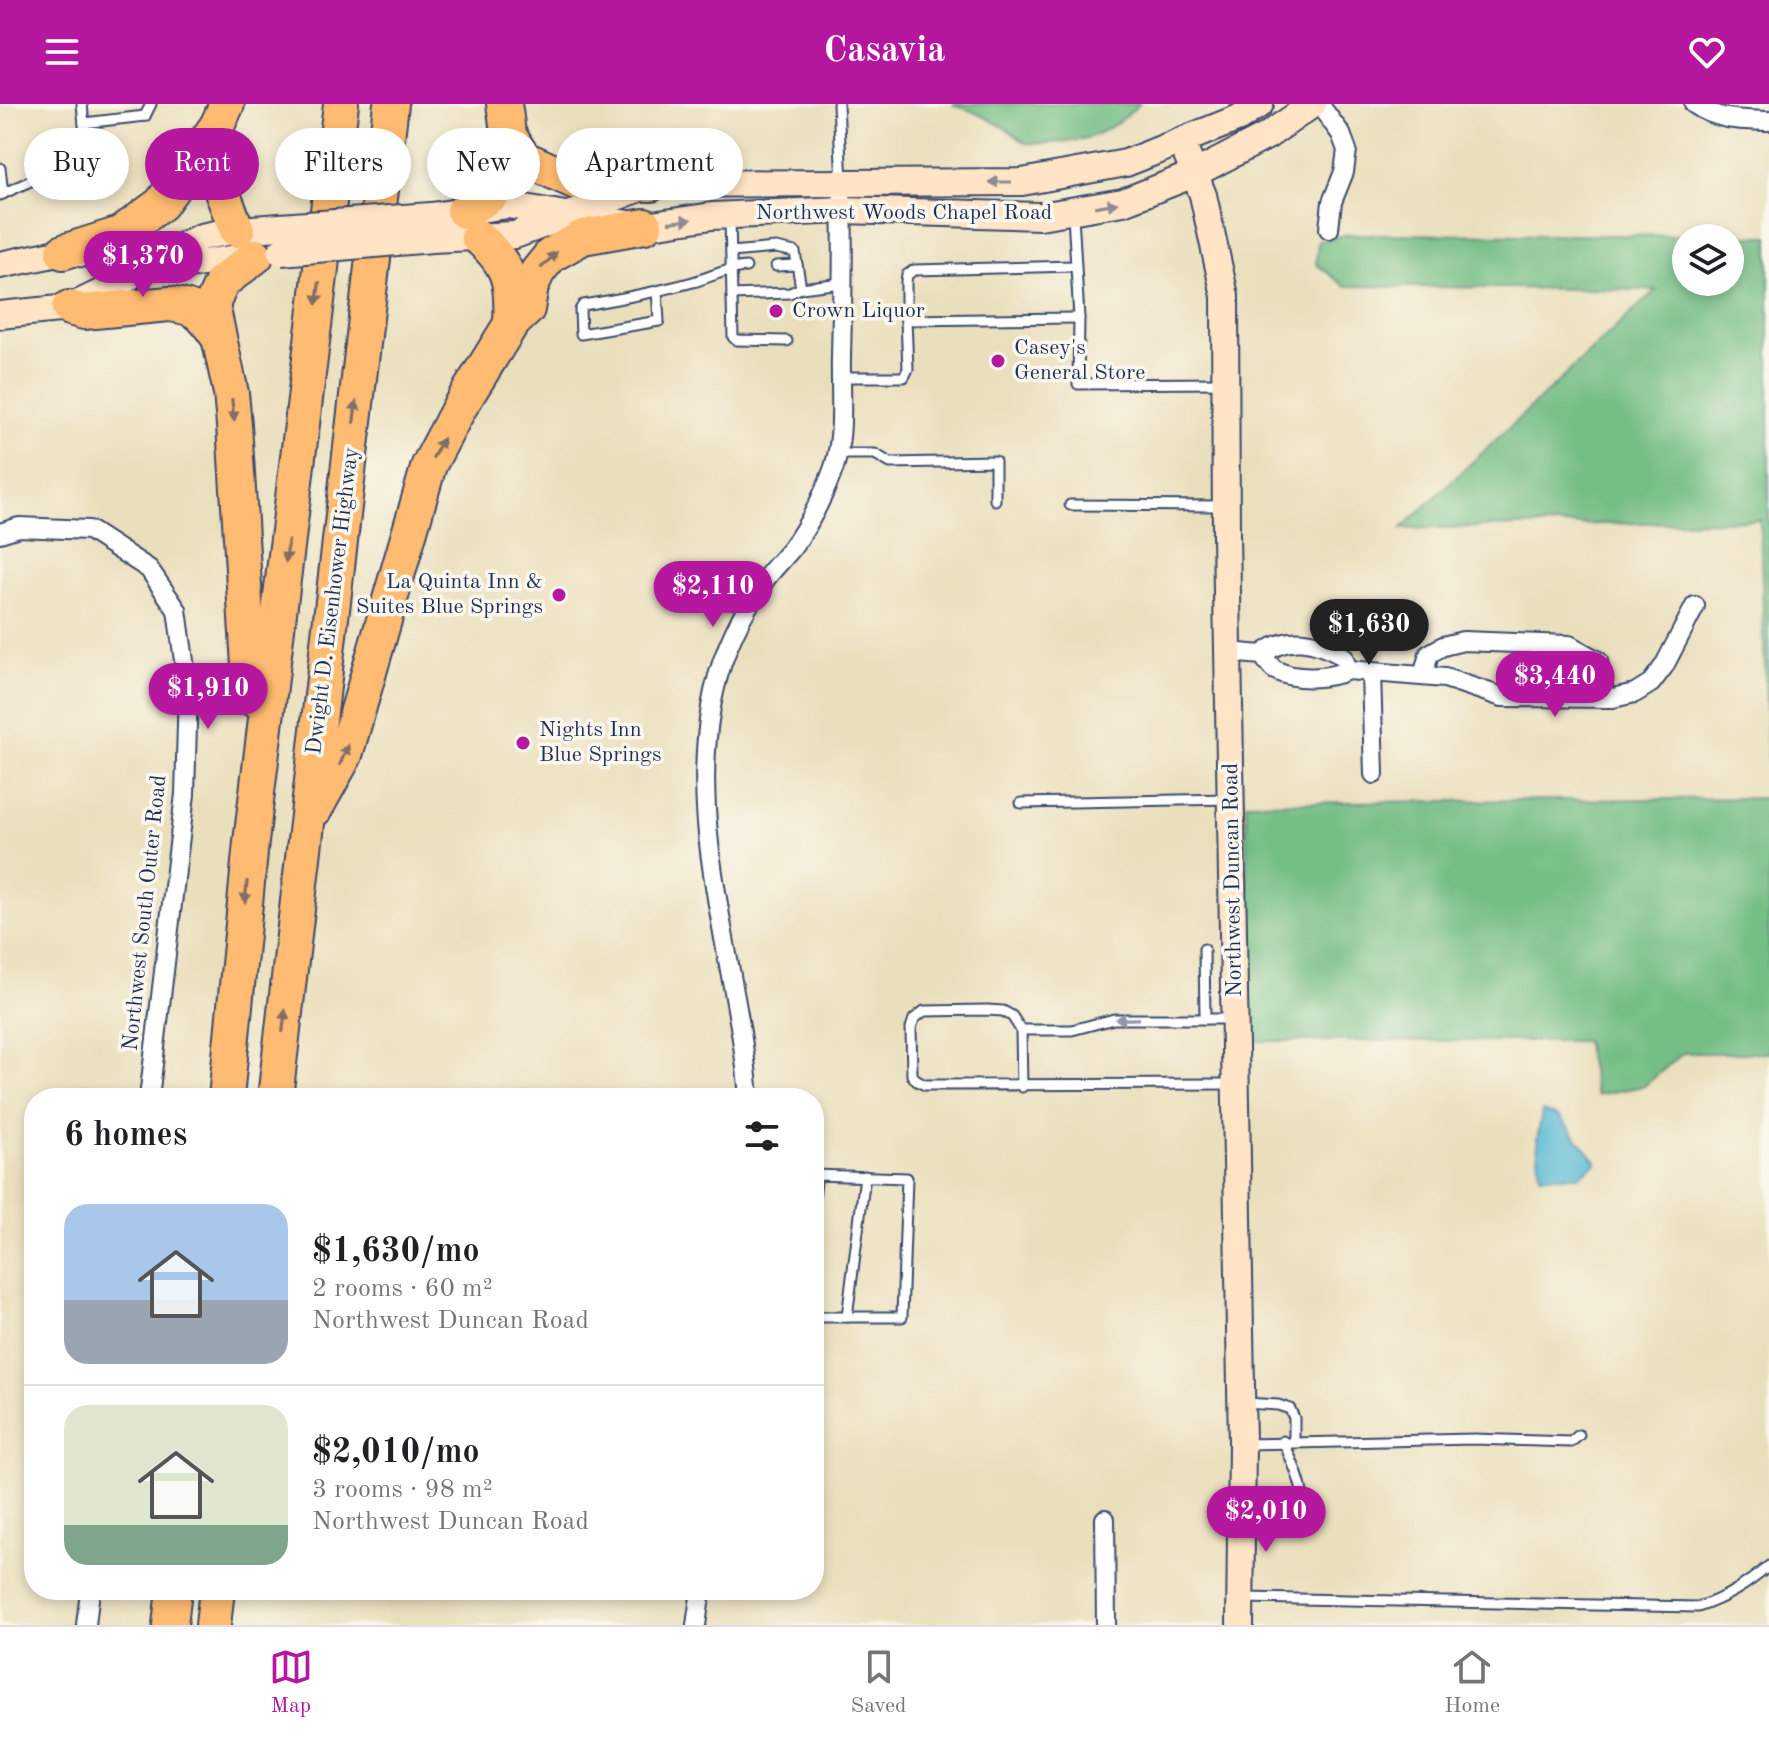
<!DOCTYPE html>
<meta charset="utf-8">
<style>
body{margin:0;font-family:"Old Standard TT",serif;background:#f6f6f6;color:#202124;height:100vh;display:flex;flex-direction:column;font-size:30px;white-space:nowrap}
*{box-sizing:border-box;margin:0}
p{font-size:26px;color:#757577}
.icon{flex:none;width:44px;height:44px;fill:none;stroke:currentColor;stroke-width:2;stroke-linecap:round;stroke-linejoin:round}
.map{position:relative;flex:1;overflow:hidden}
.details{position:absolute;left:24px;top:984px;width:800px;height:512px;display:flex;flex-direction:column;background:#fff;border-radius:32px;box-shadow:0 4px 12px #0003}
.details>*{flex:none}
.guide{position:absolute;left:24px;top:24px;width:800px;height:72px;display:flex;gap:16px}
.fabs{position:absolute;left:1672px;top:120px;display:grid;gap:16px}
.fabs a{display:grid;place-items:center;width:72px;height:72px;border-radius:50%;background:#fff;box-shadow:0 4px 12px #0003;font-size:40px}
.price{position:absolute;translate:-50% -68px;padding:0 18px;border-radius:28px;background:#b5179e;color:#fff;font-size:26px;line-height:52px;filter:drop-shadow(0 2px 4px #0008)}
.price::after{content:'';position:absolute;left:50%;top:48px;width:24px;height:18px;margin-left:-12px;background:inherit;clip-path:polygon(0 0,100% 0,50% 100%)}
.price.current{background:#222;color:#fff}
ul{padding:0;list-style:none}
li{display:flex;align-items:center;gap:24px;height:200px;padding:0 40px}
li+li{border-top:2px solid #e0e0e0}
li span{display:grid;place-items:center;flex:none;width:224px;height:160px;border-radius:24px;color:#555}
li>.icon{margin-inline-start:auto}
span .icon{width:96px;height:96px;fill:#fffc;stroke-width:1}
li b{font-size:34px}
h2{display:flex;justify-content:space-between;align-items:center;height:96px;padding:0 40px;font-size:34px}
.pill{padding:0 28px;border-radius:36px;background:#fff;box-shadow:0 4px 12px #0003;font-size:28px;line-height:72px}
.pill.current{background:#b5179e;color:#fff}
header{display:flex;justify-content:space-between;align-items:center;height:104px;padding:0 40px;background:#b5179e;color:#fff;font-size:36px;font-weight:800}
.menu{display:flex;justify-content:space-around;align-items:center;height:112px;border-top:2px solid #e0e0e0;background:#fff;font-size:22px;color:#757577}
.menu a{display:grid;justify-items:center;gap:4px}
.menu .current{color:#b5179e}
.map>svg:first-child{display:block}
.forest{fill:#74be85;stroke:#487672;stroke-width:2;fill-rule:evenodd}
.water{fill:#55b7d3;stroke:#387398;stroke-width:2}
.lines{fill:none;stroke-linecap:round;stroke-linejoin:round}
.lane-casing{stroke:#3a496c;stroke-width:13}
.street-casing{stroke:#3a496c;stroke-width:22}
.secondary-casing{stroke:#3a496c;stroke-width:30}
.highway-casing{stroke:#3a496c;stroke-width:38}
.lane{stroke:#fff;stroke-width:9}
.street{stroke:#fff;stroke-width:18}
.secondary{stroke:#ffe4c6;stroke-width:26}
.highway{stroke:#ffbb71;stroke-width:34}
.secondary-bridge-casing{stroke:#3a496c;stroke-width:30;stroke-linecap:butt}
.secondary-bridge{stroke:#ffe4c6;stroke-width:26}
.oneway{fill:#8d8a92}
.oneway2{fill:#826e67}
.oneway3{fill:#8d97ae}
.poi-dot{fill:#b5179e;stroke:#fbf7ec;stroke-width:3}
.labels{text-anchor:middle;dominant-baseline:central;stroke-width:7;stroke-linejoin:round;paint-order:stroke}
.street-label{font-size:22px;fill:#1b2f5e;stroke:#fbf7ec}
.poi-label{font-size:22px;fill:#1b2f5e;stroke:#fbf7ec;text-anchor:start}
</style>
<header><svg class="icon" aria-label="menu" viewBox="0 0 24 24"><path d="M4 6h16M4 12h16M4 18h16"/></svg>Casavia<svg class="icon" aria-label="heart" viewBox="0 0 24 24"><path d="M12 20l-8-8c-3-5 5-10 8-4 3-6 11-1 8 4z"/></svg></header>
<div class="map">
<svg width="1769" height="1521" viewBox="0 0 1769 1521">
<rect width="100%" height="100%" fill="#fbf7ec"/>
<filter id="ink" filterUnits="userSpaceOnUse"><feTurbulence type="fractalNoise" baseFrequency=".0125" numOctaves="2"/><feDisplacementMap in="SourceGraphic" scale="16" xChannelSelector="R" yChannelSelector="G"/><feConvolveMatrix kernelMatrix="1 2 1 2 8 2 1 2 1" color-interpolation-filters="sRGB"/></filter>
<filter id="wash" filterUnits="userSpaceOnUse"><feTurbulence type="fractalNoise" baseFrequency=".006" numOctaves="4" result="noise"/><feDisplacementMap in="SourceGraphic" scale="32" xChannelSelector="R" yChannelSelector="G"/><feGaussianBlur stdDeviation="1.8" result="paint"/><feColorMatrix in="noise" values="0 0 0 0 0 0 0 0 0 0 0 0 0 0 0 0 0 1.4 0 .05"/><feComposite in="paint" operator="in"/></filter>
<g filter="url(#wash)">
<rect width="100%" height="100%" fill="#eadfbc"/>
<g class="forest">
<path d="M952,0h187c-37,37 -64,40 -114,39 -22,-19 -45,-30 -73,-39z"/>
<path d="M1349,130l420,2v556l-9,-272 -359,9 255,-239 -311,-4 -29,-22 2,-23zM1730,134v44h-44v-44z"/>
<polygon points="1769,694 1769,949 1683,949 1644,982 1596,991 1585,937 1250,937 1246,699"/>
</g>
<polygon class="water" points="1542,1007 1559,1012 1597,1058 1580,1072 1540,1072 1537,1037"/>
</g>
<g filter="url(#ink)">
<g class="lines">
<defs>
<g id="lane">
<polyline points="838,0 842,78"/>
<polyline points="145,12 151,0"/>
<polyline points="84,19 145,12"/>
<polyline points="0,64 3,90"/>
<polyline points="0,91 87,51 82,0"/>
<polyline points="1073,111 1079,214 1078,280 1222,279"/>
<polyline points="730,115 733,233 736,236 787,237"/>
<polyline points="731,148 776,144 795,148 801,184 841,179"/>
<polyline points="776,162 797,161"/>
<polyline points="1075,162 914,166 907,171 906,177 906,216 1079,214"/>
<path d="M657,187l2,30 -78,13 -1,-24 3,-5c37,-6 73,-13 110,-23 18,-5 34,-14 53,-15"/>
<polyline points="732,191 790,189 801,184"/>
<polyline points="841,273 904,273 908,265 906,216"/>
<polyline points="836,350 875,350 890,359 995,357 995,396"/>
<polyline points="1070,401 1222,402"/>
<polyline points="1021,699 1230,695"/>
<polyline points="1204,845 1205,915"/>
<polyline points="1021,926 1072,926 1114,915 1232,915"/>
<polyline points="1022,983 1021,926 1012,912 1003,907 987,906 924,907 914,915 911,924 912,971 917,977 925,981 1233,980"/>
<polyline points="814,1071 907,1074 902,1213 814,1213"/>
<polyline points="814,1094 817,1071"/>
<polyline points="847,1213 865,1072"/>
<polyline points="1245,1299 1278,1301 1290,1305 1294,1314 1294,1338"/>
<polyline points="1246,1340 1474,1335 1571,1338 1579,1331"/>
<path d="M1245,1418c14,0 31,1 44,-2 30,-8 2,-61 -6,-79"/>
<path d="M1243,1494l455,9c28,-9 48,-22 71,-41"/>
</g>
<g id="street">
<polyline points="1319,0 1341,30 1347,46 1344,68 1332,98 1329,125"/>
<path d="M1694,0c24,17 47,16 75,17"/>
<polyline points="0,429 19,423 89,426 149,465 177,506 188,586 185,690 149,994"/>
<path d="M1228,548l34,3c4,4 8,12 13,15 21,11 53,9 73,0l-5,-14c-27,-15 -56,-23 -81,-1"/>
<polyline points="1348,566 1445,574 1502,593 1613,594 1635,589 1651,579 1664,562 1695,502"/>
<polyline points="1371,568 1374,670"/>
<polyline points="1423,572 1429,550 1443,542 1463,537 1569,541 1598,557 1605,594"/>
<path d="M749,994c-10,-130 -61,-259 -38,-391 7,-42 24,-82 47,-117 9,-16 23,-28 34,-42 16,-21 28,-46 38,-70 16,-36 10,-81 11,-120 1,-52 3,-105 1,-158"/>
<polyline points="1105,1415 1106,1521"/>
<polyline points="86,1521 90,1486"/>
<polyline points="696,1521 701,1486"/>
</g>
<g id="secondary">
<polyline points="1182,39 1203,91 1225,192 1226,431 1242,1340 1240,1521"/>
<polyline points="431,112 508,101 588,115 645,122 712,112 843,106 1040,112 1123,98 1194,70 1267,32 1313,0"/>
<polyline points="432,135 515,131 651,80 1022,78 1126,59 1239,14 1260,0"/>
<polyline points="0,161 63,148 156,154 190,161 257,151"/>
<polyline points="0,211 69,204 121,179 156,154 201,133 237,126 280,123"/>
</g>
<g id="highway">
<polyline points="217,22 216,73 237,126"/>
<polyline points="509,31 523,54 576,78 651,80"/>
<path d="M464,107c9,-6 25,-12 32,-21 19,-22 12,-60 8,-86"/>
<path d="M478,133c32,28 35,45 33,87"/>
<polyline points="63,148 120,130 161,100 217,22 227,0"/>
<path d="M69,204l15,4 85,-8c26,3 32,8 47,30"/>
<polyline points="251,594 234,321 231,289 212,201 222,178 256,152"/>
<polyline points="315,705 345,651 429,361 459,304 511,220 527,205 531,182 538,167 551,151 583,133 645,122"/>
<polyline points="226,994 251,738 341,0"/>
<polyline points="275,994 391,0"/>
<polyline points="170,1521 174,1486"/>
<polyline points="213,1521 217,1486"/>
</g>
</defs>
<use href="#lane" class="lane-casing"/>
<use href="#street" class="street-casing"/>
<use href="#secondary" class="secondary-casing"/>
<use href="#highway" class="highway-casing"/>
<use href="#lane" class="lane"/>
<use href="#street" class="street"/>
<use href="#secondary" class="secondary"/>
<use href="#highway" class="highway"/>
<defs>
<g id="secondary-bridge">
<polyline points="280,123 431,112"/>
<polyline points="281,148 432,135"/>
</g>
</defs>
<use href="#secondary-bridge" class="secondary-bridge-casing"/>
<use href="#secondary-bridge" class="secondary-bridge"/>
</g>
<defs><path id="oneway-solid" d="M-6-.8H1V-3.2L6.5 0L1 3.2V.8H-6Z" transform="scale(2)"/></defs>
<g class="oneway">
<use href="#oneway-solid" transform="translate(1000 78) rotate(-180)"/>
<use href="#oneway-solid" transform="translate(1106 101) rotate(-9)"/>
<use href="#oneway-solid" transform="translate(680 117) rotate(-8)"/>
</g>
<g class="oneway2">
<use href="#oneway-solid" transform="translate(549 156) rotate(-45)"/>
<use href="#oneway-solid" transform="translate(318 189) rotate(97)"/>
<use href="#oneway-solid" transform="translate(233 306) rotate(84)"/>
<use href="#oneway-solid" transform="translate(355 308) rotate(-83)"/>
<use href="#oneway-solid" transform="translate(438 344) rotate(-62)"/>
<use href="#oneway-solid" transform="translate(287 447) rotate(97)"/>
<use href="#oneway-solid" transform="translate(344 651) rotate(-67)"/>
<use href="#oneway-solid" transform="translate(246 788) rotate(96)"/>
<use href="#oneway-solid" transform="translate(284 917) rotate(-83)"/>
</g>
<use class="oneway3" href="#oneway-solid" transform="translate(1127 915) rotate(179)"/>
</g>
<g class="poi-dot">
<circle cx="776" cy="207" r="8"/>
<circle cx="998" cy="257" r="8"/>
<circle cx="559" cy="491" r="8"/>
<circle cx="523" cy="639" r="8"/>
</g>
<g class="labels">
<g class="street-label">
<text x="904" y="109">Northwest Woods Chapel Road</text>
<text transform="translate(333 497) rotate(-83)">Dwight D. Eisenhower Highway</text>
<text transform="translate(1233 776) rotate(-91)">Northwest Duncan Road</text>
<text transform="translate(145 809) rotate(-84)">Northwest South Outer Road</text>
</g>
<g class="poi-label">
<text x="792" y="207">Crown Liquor</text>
<text x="1014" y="244">Casey's<tspan x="1014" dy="25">General Store</tspan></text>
<text x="543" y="478" text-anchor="end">La Quinta Inn &amp;<tspan x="543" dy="25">Suites Blue Springs</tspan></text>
<text x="539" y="626">Nights Inn<tspan x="539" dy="25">Blue Springs</tspan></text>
</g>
</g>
</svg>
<div class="fabs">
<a><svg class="icon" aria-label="layers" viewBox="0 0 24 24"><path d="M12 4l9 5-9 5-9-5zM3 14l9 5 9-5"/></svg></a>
</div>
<b class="price" style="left:143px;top:195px">$1,370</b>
<b class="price" style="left:713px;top:525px">$2,110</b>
<b class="price current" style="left:1369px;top:563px">$1,630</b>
<b class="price" style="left:1555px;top:615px">$3,440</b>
<b class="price" style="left:208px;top:627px">$1,910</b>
<b class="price" style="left:1266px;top:1450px">$2,010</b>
<div class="guide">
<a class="pill">Buy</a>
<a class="pill current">Rent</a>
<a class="pill">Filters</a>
<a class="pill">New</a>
<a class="pill">Apartment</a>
</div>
<section class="details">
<h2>6 homes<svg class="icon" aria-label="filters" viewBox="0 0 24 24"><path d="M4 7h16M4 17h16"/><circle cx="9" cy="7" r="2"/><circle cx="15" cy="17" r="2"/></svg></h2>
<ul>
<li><span style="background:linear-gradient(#a9c7e8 60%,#9aa5b1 0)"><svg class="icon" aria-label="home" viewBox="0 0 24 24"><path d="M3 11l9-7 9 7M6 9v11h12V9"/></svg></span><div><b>$1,630/mo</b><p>2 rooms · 60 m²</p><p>Northwest Duncan Road</p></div></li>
<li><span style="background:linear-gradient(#dfe7d0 75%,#7fa58c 0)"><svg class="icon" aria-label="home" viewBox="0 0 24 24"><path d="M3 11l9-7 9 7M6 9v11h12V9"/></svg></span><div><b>$2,010/mo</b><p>3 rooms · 98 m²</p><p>Northwest Duncan Road</p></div></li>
</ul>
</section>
</div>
<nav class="menu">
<a class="current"><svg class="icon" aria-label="map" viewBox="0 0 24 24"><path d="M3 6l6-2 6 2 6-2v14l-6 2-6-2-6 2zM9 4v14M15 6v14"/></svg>Map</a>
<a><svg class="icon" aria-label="saved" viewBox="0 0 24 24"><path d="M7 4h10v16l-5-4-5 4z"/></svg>Saved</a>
<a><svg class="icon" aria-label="home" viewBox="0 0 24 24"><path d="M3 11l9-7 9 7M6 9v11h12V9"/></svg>Home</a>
</nav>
